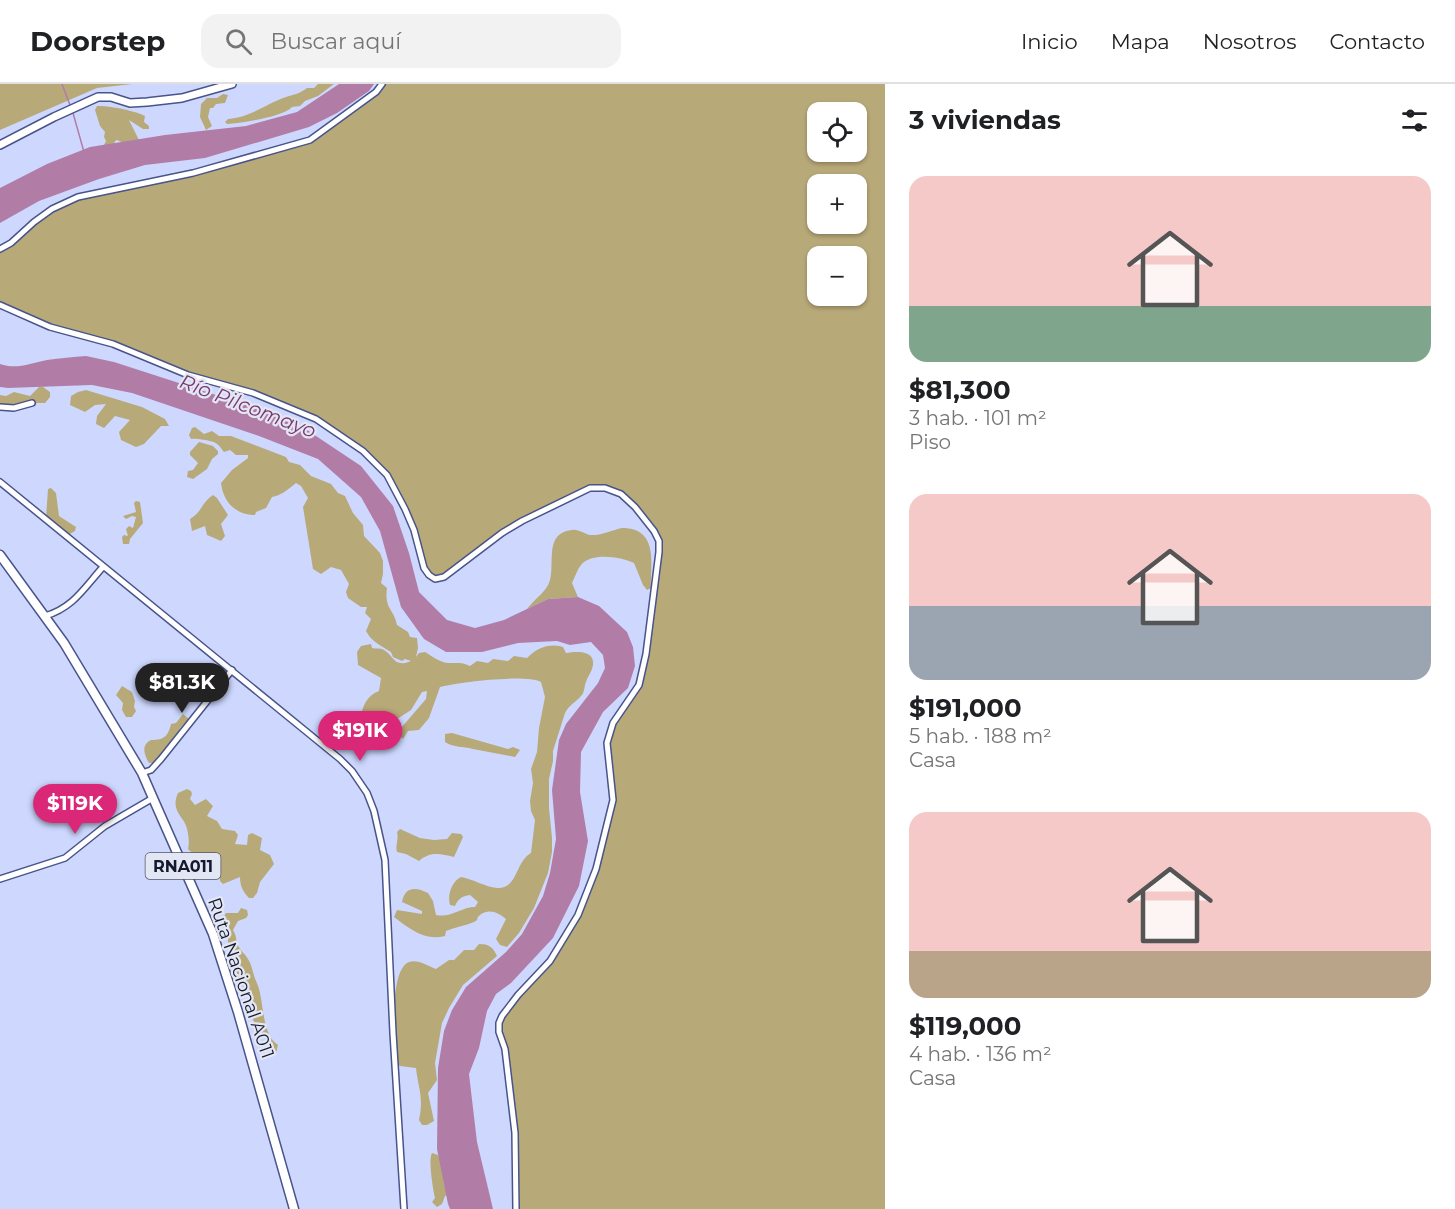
<!DOCTYPE html>
<html lang="es">
<meta charset="utf-8">
<style>
body{margin:0;font-family:Montserrat,sans-serif;background:#f2f2f2;color:#202124;height:100vh;display:flex;flex-direction:column;font-size:22px;white-space:nowrap}
*{box-sizing:border-box;margin:0}
p{font-size:20px;color:#757577}
.icon{flex:none;width:33px;height:33px;fill:none;stroke:currentColor;stroke-width:2;stroke-linecap:round;stroke-linejoin:round}
.map{position:relative;flex:1;overflow:hidden}
.drawer{display:flex;flex-direction:column;background:#fff;width:570px}
.drawer>*{flex:none}
.tools{position:absolute;left:807px;top:18px;display:grid;gap:12px}
.tools a{display:grid;place-items:center;width:60px;height:60px;border-radius:12px;background:#fff;box-shadow:0 2px 4px #0004;font-size:30px}
.price{position:absolute;translate:-50% -51px;padding:0 14px;border-radius:21px;background:#db2777;color:#fff;font-size:20px;line-height:39px;filter:drop-shadow(0 2px 3px #0008)}
.price::after{content:'';position:absolute;left:50%;top:36px;width:18px;height:14px;margin-left:-9px;background:inherit;clip-path:polygon(0 0,100% 0,50% 100%)}
.price.selected{background:#222;color:#fff}
ul{padding:0;list-style:none}
li{display:grid;align-content:center;gap:12px;height:318px;padding:0 24px}
li span{display:grid;place-items:center;height:186px;border-radius:18px;color:#555}
li>.icon{margin-inline-start:auto}
span .icon{width:108px;height:108px;fill:#fffc;stroke-width:1}
li b{font-size:26px}
h2{display:flex;justify-content:space-between;align-items:center;height:72px;padding:0 24px;font-size:26px}
header{display:flex;align-items:center;gap:36px;box-sizing:border-box;height:84px;padding:0 30px;background:#fff;border-bottom:2px solid #e0e0e0}
header strong{font-size:28px}
nav{display:flex;gap:33px;margin-inline-start:auto;font-size:21px}
.search{width:420px;height:54px;background:#f2f2f2;display:flex;align-items:center;gap:15px;box-sizing:border-box;padding:0 21px;border-radius:18px;color:#757577;font-size:22px}
main{display:flex;flex:1;min-height:0}
.map>svg:first-child{display:block}
.green{fill:#b8a979;fill-rule:evenodd}
.water{fill:#b17da7}
.lines{fill:none;stroke-linecap:round;stroke-linejoin:round}
.stream{stroke:#b17da7;stroke-width:1.5}
.minor-casing{stroke:#48548a;stroke-width:8}
.tertiary-casing{stroke:#48548a;stroke-width:10}
.primary-casing{stroke:#48548a;stroke-width:11}
.minor{stroke:#fff;stroke-width:5}
.tertiary{stroke:#fff;stroke-width:7}
.primary{stroke:#fff;stroke-width:8}
.labels{text-anchor:middle;dominant-baseline:central;stroke-width:4.5;stroke-linejoin:round;paint-order:stroke}
.shield{fill:#e3e6f3;stroke:#52566a;stroke-width:1.5}
.shield-label{font-size:16px;font-weight:bold;fill:#14192f}
.street-label{font-size:18px;fill:#14192f;stroke:#e3e6f3}
.water-label{font-size:20px;font-style:italic;fill:#7a3970;stroke:#e3e6f3}
</style>
<header>
<strong>Doorstep</strong>
<div class="search"><svg class="icon" aria-label="search" viewBox="0 0 24 24"><circle cx="10" cy="10" r="6"/><path d="M15 15l6 6"/></svg>Buscar aquí</div>
<nav><a>Inicio</a><a>Mapa</a><a>Nosotros</a><a>Contacto</a></nav>
</header>
<main>
<div class="map">
<svg width="885" height="1125" viewBox="0 0 885 1125">
<rect width="100%" height="100%" fill="#ced8ff"/>
<g class="green">
<polygon points="0,0 132,0 97,4 0,46"/>
<path d="M318,0h16l-16,12 -13,5 -5,5 -8,1c-9,10 -51,16 -65,17l-2,-2 3,-3c26,-3 35,-14 58,-22 9,-3 13,-3 21,-9h7z"/>
<path d="M382,0h503v1125h-369l-1,-76 -8,-65 -8,-36 3,-16 48,-55 28,-46 18,-46 17,-69 -6,-57 2,-11 24,-37 13,-41 13,-113 -13,-22 -33,-29 -23,-2 -68,33 -67,49 -20,9 -6,-4 -15,-45 -27,-55 -51,-44 -66,-32 -82,-24 -56,-24 -63,-19 -69,-27v-56l33,-27 45,-25 69,-13 163,-44 66,-48zM818,28h38v40h-38zM818,100h38v40h-38zM818,172h38v40h-38z"/>
<polygon points="223,10 228,11 225,19 216,20 213,24 210,24 208,33 212,42 206,46 200,33 201,20 207,14 217,14"/>
<path d="M97,22c10,-1 40,5 48,10l-1,6 5,4v3h-6l-14,-9 10,20 -2,4 -7,2 -13,-6 -2,1 -1,4 -11,2 3,-6 -2,-4 1,-5 -5,-6 -5,-16z"/>
<polygon points="39,303 43,303 50,308 50,313 45,319 37,319 18,326 0,326 0,311 6,312 14,308 30,312"/>
<polygon points="86,306 142,323 165,335 169,342 161,342 144,360 136,363 121,356 119,348 130,336 115,332 104,344 96,340 97,332 106,320 95,321 85,328 70,321 71,312 78,308"/>
<path d="M195,343l9,7 8,-3 7,5h12l55,21 3,5 11,3 11,11 20,8 7,9 7,3 8,17 10,12 1,11 16,17 3,8v13l-2,9 6,5c-3,21 7,21 10,37l11,7 2,5 7,1 1,10 -2,9 3,-4 6,-1c7,4 15,11 24,11 9,0 13,-1 21,3l7,-5 11,2 5,-4 15,2 6,-5 13,2c10,-10 22,-15 36,-11l3,6c12,-2 32,-3 26,16 -1,4 -5,8 -6,13 -2,4 -1,10 -5,14 -5,6 -12,9 -16,17l-12,38v10l-4,18v29l3,30v14l-4,21 -14,35 -15,25 -12,14 -7,-2 -4,-6 10,-20c-8,-6 -16,-11 -26,-4 -5,4 0,4 -6,7 -9,4 -19,5 -28,9l-1,5c-21,5 -35,-7 -51,-19l3,-7 25,4v-3l-20,-9c3,-16 14,-15 26,-9l5,8 3,14c16,3 25,-8 39,-8l3,-5 -8,-7c-8,1 -12,4 -15,11l-5,-1c-3,-10 2,-24 11,-28 12,2 24,10 36,11 21,1 18,-26 34,-35l4,-33 -4,-9 -1,-10 3,-18 -2,-14 6,-17 2,-24 6,-31 -4,-15c-16,-8 -82,0 -101,5l-11,31 -10,12 -11,1 -5,8 -5,-5 3,-6 25,-29 1,-8 -5,1 -11,18 -20,13 -15,-2 -5,5 -11,-7c3,-13 6,-23 19,-28l2,-13 -23,-13 -1,-13 4,-6 10,-2 1,4c3,1 6,0 10,1 12,5 11,20 29,12l-6,-2 -3,2 -9,-4 -2,-5c-10,-6 -20,-11 -25,-21l5,-12 -6,-6 2,-6h-6l-13,-9 -2,-6 3,-8 -8,-14 -10,-3 -10,7 -8,-5 -10,-62 5,-9 -7,-12 -5,-3c-7,6 -16,13 -24,14l-6,11 -10,4 -1,3c-19,0 -32,-13 -34,-32l11,-13 16,-12v-3h-12l-6,-5 -6,2c-2,-2 -4,-6 -7,-8 -2,-3 -22,-6 -26,-5l-2,-4 3,-7z"/>
<polygon points="199,358 213,362 218,367 218,370 212,375 207,385 193,395 187,393 188,387 193,386 198,379 190,371 190,368"/>
<polygon points="51,404 56,409 59,432 76,443 75,447 68,451 46,434 48,405"/>
<path d="M213,411l4,3 11,17 -7,9 4,12 -4,5 -14,-6 -2,-9 -13,5 -2,-12c12,-7 12,-17 23,-24z"/>
<polygon points="136,417 140,418 143,439 130,455 129,460 123,460 122,453 124,451 128,452 126,445 129,442 133,444 136,433 132,432 126,435 123,432 136,428 134,419"/>
<path d="M622,444c36,0 29,34 29,60l-4,2 -4,-5 -9,-22c-14,-6 -42,-11 -53,2 -4,5 -6,12 -9,18l6,14 -30,2 -21,10c7,-10 20,-17 23,-29 5,-18 -6,-47 22,-50 7,-1 12,4 18,5 11,1 22,-5 32,-7z"/>
<polygon points="122,602 132,608 135,617 134,623 136,627 132,633 126,633 122,626 123,619 116,611"/>
<path d="M183,630l6,5 -9,9 -1,5 -6,5 1,4 -4,4 -5,1v5l-10,11h-6c-5,-9 -8,-18 2,-23 14,0 17,-4 20,-16l5,-1z"/>
<path d="M452,649l56,16 5,-2 7,3 -5,7c-14,-3 -28,-5 -42,-8 -11,-3 -18,-1 -28,-7v-8z"/>
<path d="M187,705l4,2 1,3 -2,5 5,6 11,-6 7,7 -6,10 10,5 5,8 13,2 3,4 -3,9 12,1 1,-10 4,-2 10,5 -2,12 10,5 4,9 -14,18 -3,11 -4,5h-4c-6,-6 -9,-12 -9,-21l-17,7 -3,-3v-9l-4,-2 -14,3 -6,-16 -8,-8c2,-7 0,-23 -5,-29 -7,-9 -10,-16 -5,-27z"/>
<path d="M400,745l20,9 14,2 13,-1 5,-6 9,1 2,3 -9,20c-14,-3 -23,-6 -35,4l-13,-7 -9,-2c-2,-7 2,-12 0,-20z"/>
<path d="M241,824l6,2 1,5 -2,3 -8,3 -5,9c3,5 3,8 4,13 2,7 8,10 11,16 4,6 5,15 8,22 9,17 4,52 22,64l-2,8 -7,-4 -5,-14 -8,-9 -7,-15 -1,-18 -10,-15 -6,-31 -4,-5v-6l-3,-3 -3,-13 4,-7h12z"/>
<path d="M479,860c10,0 14,3 18,12l-34,29 -14,23 -7,15 -7,40 2,17 -9,13 6,28 -7,4h-5l-3,-5c5,-23 -1,-32 -3,-52l-16,-2 -6,-4c0,-18 -5,-93 15,-100 9,-3 19,4 27,7l13,-9h5l10,-10h10z"/>
<path d="M432,1069l6,2 5,12 1,17 5,11 -4,1 -3,8 -5,3 -5,-5 3,-4c-2,-9 -7,-39 -3,-45z"/>
</g>
<g class="water">
<polygon points="339,0 374,0 369,7 337,29 309,43 205,74 145,81 99,95 39,117 0,139 0,104 47,80 90,63 165,51 246,42 297,28"/>
<path d="M86,272l28,6 136,44 57,24 54,36 32,40 16,47 10,39 28,28 28,8 29,-8 44,-21 30,-2 21,9 28,26 6,15 2,19 -7,22 -25,24 -22,40 -1,40 8,49 -9,45 -26,52 -42,45 -15,11 -9,17 -8,37 -10,26 8,68 16,67h-43l-2,-5 -11,-55 1,-81 6,-37 8,-21 14,-23 40,-35 16,-18 21,-38 7,-23 6,-34 -4,-49 7,-50 7,-16 32,-41 7,-15 -2,-13 -12,-13 -21,3 -13,-4 -39,2 -36,9h-36l-22,-13 -23,-32 -21,-76 -19,-34 -43,-38 -59,-23 -127,-43 -40,-8 -84,3 -8,-1v-23c17,6 30,-1 47,-4 13,-2 26,-3 39,-4z"/>
</g>
<g class="lines">
<g class="stream">
<polyline points="62,0 70,21"/>
<polyline points="73,29 84,68"/>
</g>
<defs>
<g id="minor">
<polyline points="0,165 11,159 34,138 52,125 78,113 193,89 310,56 376,8 382,0"/>
<polyline points="0,221 50,243 113,260 188,291 253,309 316,335 363,367 387,391 405,425 414,446 424,484 429,491 435,495 444,493 502,449 522,437 590,404 605,404 621,410 635,423 654,447 659,457 659,468 646,570 639,601 613,639 607,659 613,716 596,785 578,831 550,877 518,911 502,932 499,939 499,948 505,965 515,1049 516,1125"/>
<polyline points="0,323 14,324 32,319"/>
<polyline points="0,398 340,675 352,687 367,709 374,727 385,776 393,949 404,1125"/>
<path d="M45,532c28,-8 39,-28 58,-49"/>
<polyline points="142,689 151,686 161,675 232,586"/>
<polyline points="0,795 65,774 105,742 153,714"/>
</g>
<polyline id="tertiary" points="0,61 54,33 98,13 111,13 130,19 147,18 182,14 232,0"/>
<polyline id="primary" points="0,471 64,559 142,689 156,721 213,850 238,928 294,1125"/>
</defs>
<use href="#minor" class="minor-casing"/>
<use href="#tertiary" class="tertiary-casing"/>
<use href="#primary" class="primary-casing"/>
<use href="#minor" class="minor"/>
<use href="#tertiary" class="tertiary"/>
<use href="#primary" class="primary"/>
</g>
<g class="labels">
<rect class="shield" x="145.5" y="769" width="75" height="26" rx="4.5"/>
<g class="shield-label">
<text x="183" y="782">RNA011</text>
</g>
<g class="street-label">
<text transform="translate(241 894) rotate(71)">Ruta Nacional A011</text>
</g>
<g class="water-label">
<text transform="translate(248 322) rotate(21)">Río Pilcomayo</text>
</g>
</g>
</svg>
<div class="tools">
<a><svg class="icon" aria-label="locate" viewBox="0 0 24 24"><circle cx="12" cy="12" r="6"/><path d="M12 2v4M12 18v4M2 12h4M18 12h4"/></svg></a>
<a>+</a>
<a>−</a>
</div>
<b class="price selected" style="left:182px;top:630px">$81.3K</b>
<b class="price" style="left:360px;top:678px">$191K</b>
<b class="price" style="left:75px;top:751px">$119K</b>
</div>
<section class="drawer">
<h2>3 viviendas<svg class="icon" aria-label="filters" viewBox="0 0 24 24"><path d="M4 7h16M4 17h16"/><circle cx="9" cy="7" r="2"/><circle cx="15" cy="17" r="2"/></svg></h2>
<ul>
<li><span style="background:linear-gradient(#f6c9c9 70%,#7fa58c 0)"><svg class="icon" aria-label="home" viewBox="0 0 24 24"><path d="M3 11l9-7 9 7M6 9v11h12V9"/></svg></span><div><b>$81,300</b><p>3 hab. · 101 m²</p><p>Piso</p></div></li>
<li><span style="background:linear-gradient(#f6c9c9 60%,#9aa5b1 0)"><svg class="icon" aria-label="home" viewBox="0 0 24 24"><path d="M3 11l9-7 9 7M6 9v11h12V9"/></svg></span><div><b>$191,000</b><p>5 hab. · 188 m²</p><p>Casa</p></div></li>
<li><span style="background:linear-gradient(#f6c9c9 75%,#b9a48a 0)"><svg class="icon" aria-label="home" viewBox="0 0 24 24"><path d="M3 11l9-7 9 7M6 9v11h12V9"/></svg></span><div><b>$119,000</b><p>4 hab. · 136 m²</p><p>Casa</p></div></li>
</ul>
</section>
</main>
